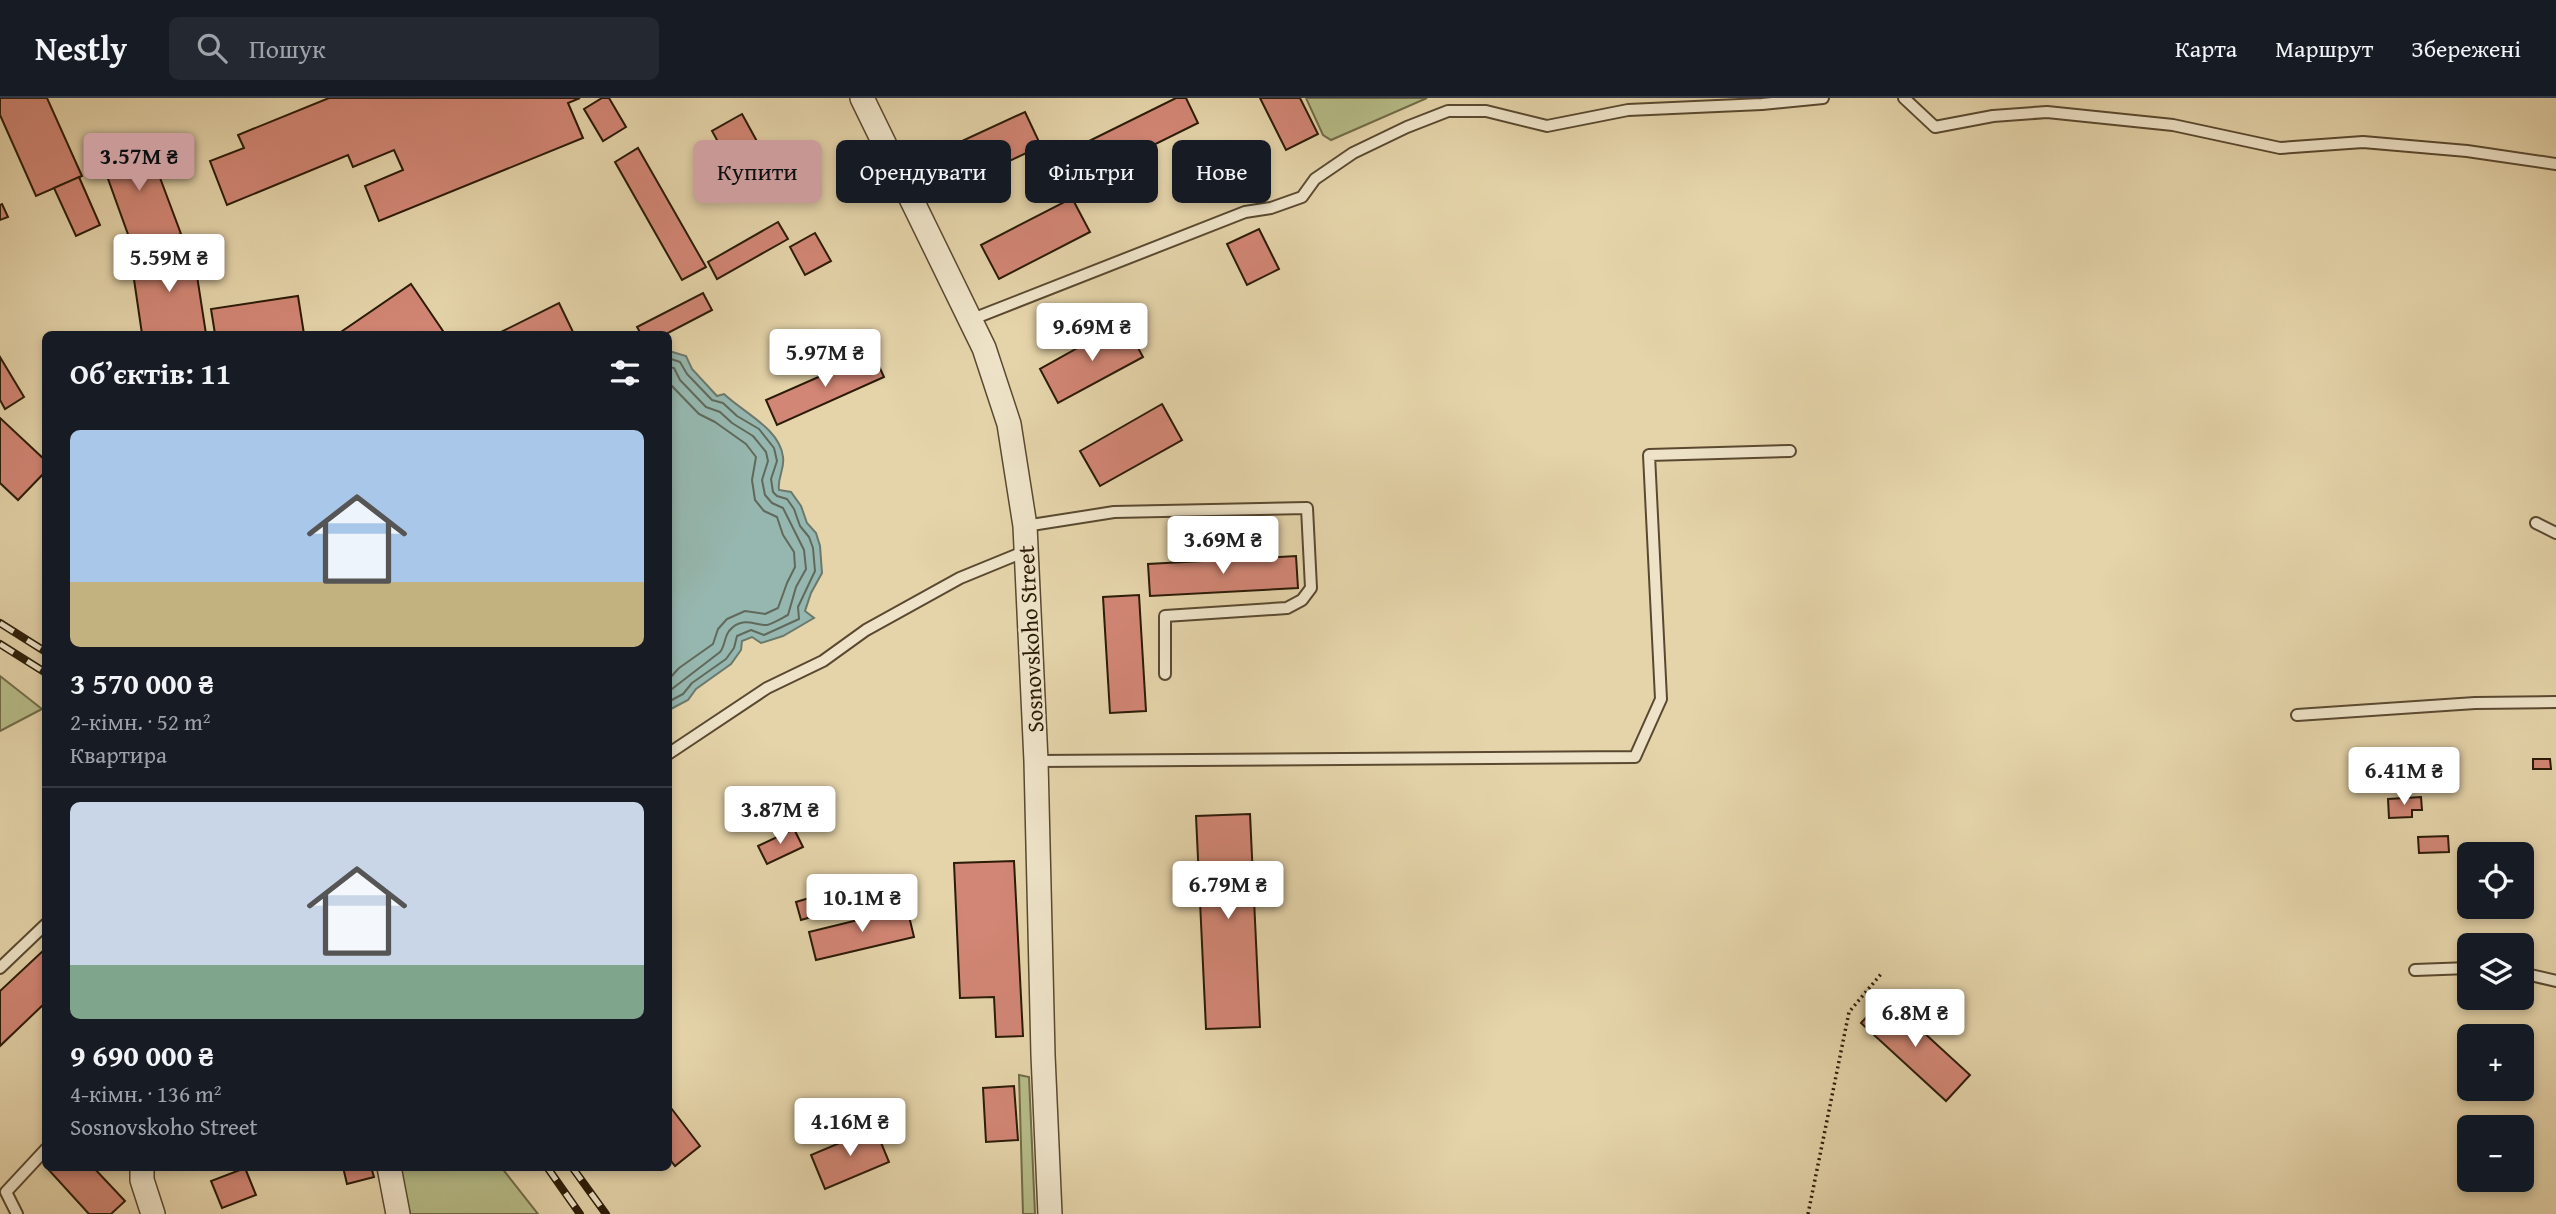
<!DOCTYPE html>
<html lang="uk">
<meta charset="utf-8">
<style>
body{margin:0;font-family:"Gentium Book Plus",serif;background:#242831;color:#f1f3f6;height:100vh;display:flex;flex-direction:column;font-size:26px;white-space:nowrap}
*{box-sizing:border-box;margin:0}
p{font-size:23px;color:#9ea1a6}
.icon{flex:none;width:38px;height:38px;fill:none;stroke:currentColor;stroke-width:2;stroke-linecap:round;stroke-linejoin:round}
.map{position:relative;flex:1;overflow:hidden}
.details{position:absolute;left:42px;top:233px;width:630px;height:840px;display:flex;flex-direction:column;background:#171b24;border-radius:10px;box-shadow:0 4px 10px #0003}
.details>*{flex:none}
.banner{position:absolute;left:693px;top:42px;width:665px;height:63px;display:flex;gap:14px}
.buttons{position:absolute;left:2457px;top:744px;display:grid;gap:14px}
.buttons a{display:grid;place-items:center;width:77px;height:77px;border-radius:10px;background:#171b24;box-shadow:0 4px 10px #0003;font-size:35px}
.price{position:absolute;translate:-50% -60px;padding:0 16px;border-radius:7px;background:#fff;color:#222;font-size:23px;line-height:46px;filter:drop-shadow(0 2px 4px #0008)}
.price::after{content:'';position:absolute;left:50%;top:42px;width:21px;height:16px;margin-left:-10px;background:inherit;clip-path:polygon(0 0,100% 0,50% 100%)}
.price.current{background:#c59692;color:#111}
ul{padding:0;list-style:none}
li{display:grid;align-content:center;gap:14px;height:371px;padding:0 28px}
li+li{border-top:2px solid #363941}
li span{display:grid;place-items:center;height:217px;border-radius:10px;color:#555}
li>.icon{margin-inline-start:auto}
span .icon{width:126px;height:126px;fill:#fffc;stroke-width:1}
li b{font-size:30px}
h2{display:flex;justify-content:space-between;align-items:center;height:84px;padding:0 28px;font-size:30px}
.chip{padding:0 24px;border-radius:10px;background:#171b24;box-shadow:0 4px 10px #0003;font-size:24px;line-height:63px}
.chip.current{background:#c59692;color:#111}
header{display:flex;align-items:center;gap:42px;box-sizing:border-box;height:98px;padding:0 35px;background:#171b24;border-bottom:2px solid #363941}
header strong{font-size:33px}
nav{display:flex;gap:38px;margin-inline-start:auto;font-size:24px}
.search{width:490px;height:63px;background:#242831;display:flex;align-items:center;gap:18px;box-sizing:border-box;padding:0 24px;border-radius:10px;color:#9ea1a6;font-size:26px}
.map>svg:first-child{display:block}
.green{fill:#b6bc88;stroke:#706c48;stroke-width:2}
.water{fill:#96b7af;stroke:#6b796c;stroke-width:2}
.lines{fill:none;stroke-linecap:round;stroke-linejoin:round}
.shore{stroke:#60695b;stroke-width:2}
.building{fill:#d28675;stroke:#2b1b07;stroke-width:2}
.service-casing{stroke:#5a4930;stroke-width:14}
.minor-casing{stroke:#5a4930;stroke-width:26}
.path{stroke:#2b1b07;stroke-width:3.5;stroke-dasharray:2 3.5;stroke-linecap:butt}
.service{stroke:#eee3c8;stroke-width:10}
.minor{stroke:#eee3c8;stroke-width:23}
.rail-casing{stroke:#2b1b07;stroke-width:8}
.rail{stroke:#eee3c8;stroke-width:5;stroke-dasharray:16;stroke-linecap:butt}
.labels{text-anchor:middle;dominant-baseline:central;stroke-width:5;stroke-linejoin:round;paint-order:stroke}
.street-label{font-size:23px;fill:#2b1b07;stroke:#eee3c8}
</style>
<header>
<strong>Nestly</strong>
<div class="search"><svg class="icon" aria-label="search" viewBox="0 0 24 24"><circle cx="10" cy="10" r="6"/><path d="M15 15l6 6"/></svg>Пошук</div>
<nav><a>Карта</a><a>Маршрут</a><a>Збережені</a></nav>
</header>
<div class="map">
<svg width="2556" height="1116" viewBox="0 0 2556 1116">
<rect width="100%" height="100%" fill="#e5d4aa"/>
<filter id="stains"><feTurbulence type="fractalNoise" baseFrequency=".00286" numOctaves="4"/><feColorMatrix values="0 0 0 0 .2 0 0 0 0 .09 0 0 0 0 .02 0 0 0 .5 -.17"/></filter>
<radialGradient id="worn" r=".72"><stop offset=".6" stop-color="#630" stop-opacity="0"/><stop offset="1" stop-color="#630" stop-opacity=".3"/></radialGradient>
<g class="green">
<polygon points="1306,0 1427,0 1331,42 1323,37"/>
<polygon points="0,578 42,611 0,633"/>
<polygon points="1019,977 1029,979 1035,1116 1023,1116"/>
<polygon points="400,1069 501,1069 538,1116 410,1116"/>
</g>
<path class="water" d="M669,253l17,5 6,13 25,27 7,-2c20,19 56,35 59,63 2,12 -6,21 -4,33l12,2 10,14 6,17 9,10 4,13 2,27 -11,20 -6,18 9,7 -31,18 -22,7 -9,-6 -10,4 -1,9 -10,14 -35,25 -8,11 -19,10z"/>
<g class="lines">
<g class="shore">
<polyline points="668,260 680,264 687,276 712,302 723,305 737,318 759,331 774,350 777,363 771,381 773,394 777,398 787,401 794,411 800,428 809,439 813,450 815,473 798,509 799,521 764,537 751,532 737,538 734,550 726,561 692,585 683,596 668,604"/>
<path d="M668,269l6,1 6,12 26,27 14,5 12,11 21,13 13,16 2,9 -6,19 3,15 7,8 11,5 21,42 2,19 -10,18 -8,28c-6,3 -14,8 -21,10 -11,1 -25,-10 -38,6 -5,7 -4,15 -9,21l-52,40"/>
<polyline points="668,284 699,316 715,324 746,346 756,359 752,382 755,402 764,413 777,419 783,437 794,454 795,469 787,485 778,510 765,516 745,513 727,521 718,531 713,546 679,570 668,582"/>
</g>
</g>
<g class="building">
<polygon points="0,0 47,0 82,78 36,98 0,17"/>
<polygon points="329,0 580,0 568,5 583,40 379,123 365,88 403,72 394,52 353,69 348,57 227,107 210,63 244,50 238,37"/>
<polygon points="602,0 609,0 626,29 603,43 584,11"/>
<polygon points="1176,0 1186,0 1198,25 1095,76 1081,47"/>
<polygon points="1260,0 1300,0 1318,36 1286,52"/>
<polygon points="1025,14 1041,48 953,90 936,55"/>
<polygon points="742,16 770,67 740,84 712,33"/>
<polygon points="144,37 181,136 134,153 98,53"/>
<polygon points="638,50 706,169 682,182 615,64"/>
<polygon points="79,79 100,127 76,138 54,90"/>
<polygon points="1072,100 1090,134 999,181 981,147"/>
<polygon points="2,106 8,119 0,122 0,107"/>
<polygon points="778,124 788,141 717,181 708,164"/>
<polygon points="1259,131 1279,171 1247,187 1227,146"/>
<polygon points="815,135 831,163 805,177 790,149"/>
<polygon points="193,152 206,236 142,236 131,161"/>
<polygon points="411,186 445,236 338,236"/>
<polygon points="703,195 712,212 666,236 641,236 637,229"/>
<polygon points="298,198 304,236 215,236 211,211"/>
<polygon points="559,205 574,236 497,236"/>
<polygon points="1124,224 1143,259 1058,305 1040,271"/>
<polygon points="873,255 884,279 777,327 766,302"/>
<polygon points="0,259 24,299 5,311 0,302"/>
<polygon points="1162,306 1182,342 1100,388 1080,353"/>
<polygon points="0,320 46,363 46,373 18,402 0,385"/>
<polygon points="1296,458 1298,490 1150,498 1148,466"/>
<polygon points="1139,497 1146,613 1110,615 1103,499"/>
<polygon points="2533,661 2550,661 2551,671 2533,671"/>
<polygon points="2421,699 2422,712 2412,712 2412,719 2389,720 2388,701"/>
<polygon points="1250,716 1260,929 1206,931 1196,718"/>
<polygon points="794,731 803,749 767,766 758,748"/>
<polygon points="2448,738 2449,754 2419,755 2418,739"/>
<polygon points="1014,763 1023,938 996,939 994,899 960,900 954,765"/>
<polygon points="816,798 822,816 801,822 796,804"/>
<polygon points="907,810 914,839 816,862 809,834"/>
<polygon points="46,850 46,904 0,948 0,893"/>
<polygon points="1885,899 1970,977 1946,1003 1861,925"/>
<polygon points="1014,988 1018,1042 986,1044 983,990"/>
<polygon points="668,1006 700,1048 675,1068 668,1059"/>
<polygon points="875,1030 889,1064 825,1091 811,1057"/>
<polygon points="93,1069 125,1103 111,1116 89,1116 47,1070"/>
<polygon points="343,1069 371,1069 374,1079 347,1086"/>
<polygon points="245,1070 256,1097 222,1110 211,1083"/>
</g>
<g class="lines">
<defs>
<g id="service">
<polyline points="1904,0 1935,29 1993,18 2047,14 2173,27 2280,50 2363,44 2467,53 2556,66"/>
<polyline points="970,222 1245,114 1271,110 1302,99 1315,81 1353,55 1407,29 1448,13 1486,13 1547,28 1628,12 1762,6 1823,0"/>
<polyline points="2536,425 2556,435"/>
<polyline points="1025,428 1114,414 1307,410 1311,490 1302,502 1287,510 1165,518 1165,576"/>
<polyline points="2297,617 2475,605 2556,604"/>
<polyline points="668,656 767,590 823,563 866,532 960,480 1026,453"/>
<polyline points="1036,663 1635,659 1661,601 1649,357 1790,353"/>
<polyline points="0,870 46,826"/>
<polyline points="2415,872 2469,870"/>
<polyline points="2522,875 2556,883"/>
<polyline points="17,1116 6,1094 46,1051"/>
</g>
<g id="minor">
<polyline points="862,0 984,250 1009,326 1025,428 1036,663 1043,957 1050,1116"/>
<polyline points="142,1069 142,1082 153,1116"/>
<polyline points="389,1069 398,1116"/>
</g>
</defs>
<use href="#service" class="service-casing"/>
<use href="#minor" class="minor-casing"/>
<polyline class="path" points="1808,1116 1849,914 1881,876"/>
<use href="#service" class="service"/>
<use href="#minor" class="minor"/>
<defs>
<g id="rail">
<polyline points="0,525 46,554"/>
<polyline points="0,546 46,575"/>
<polyline points="547,1069 580,1116"/>
<polyline points="572,1069 606,1116"/>
</g>
</defs>
<use href="#rail" class="rail-casing"/>
<use href="#rail" class="rail"/>
</g>
<g class="labels">
<g class="street-label">
<text transform="translate(1030 541) rotate(-93)">Sosnovskoho Street</text>
</g>
</g>
<rect width="100%" height="100%" filter="url(#stains)"/>
<rect width="100%" height="100%" fill="url(#worn)"/>
</svg>
<div class="buttons">
<a><svg class="icon" aria-label="locate" viewBox="0 0 24 24"><circle cx="12" cy="12" r="6"/><path d="M12 2v4M12 18v4M2 12h4M18 12h4"/></svg></a>
<a><svg class="icon" aria-label="layers" viewBox="0 0 24 24"><path d="M12 4l9 5-9 5-9-5zM3 14l9 5 9-5"/></svg></a>
<a>+</a>
<a>−</a>
</div>
<b class="price current" style="left:139px;top:95px">3.57M ₴</b>
<b class="price" style="left:169px;top:196px">5.59M ₴</b>
<b class="price" style="left:1092px;top:265px">9.69M ₴</b>
<b class="price" style="left:825px;top:291px">5.97M ₴</b>
<b class="price" style="left:1223px;top:478px">3.69M ₴</b>
<b class="price" style="left:2404px;top:709px">6.41M ₴</b>
<b class="price" style="left:780px;top:748px">3.87M ₴</b>
<b class="price" style="left:1228px;top:823px">6.79M ₴</b>
<b class="price" style="left:862px;top:836px">10.1M ₴</b>
<b class="price" style="left:1915px;top:951px">6.8M ₴</b>
<b class="price" style="left:850px;top:1060px">4.16M ₴</b>
<div class="banner">
<a class="chip current">Купити</a>
<a class="chip">Орендувати</a>
<a class="chip">Фільтри</a>
<a class="chip">Нове</a>
</div>
<section class="details">
<h2>Об’єктів: 11<svg class="icon" aria-label="filters" viewBox="0 0 24 24"><path d="M4 7h16M4 17h16"/><circle cx="9" cy="7" r="2"/><circle cx="15" cy="17" r="2"/></svg></h2>
<ul>
<li><span style="background:linear-gradient(#a9c7e8 70%,#c2b280 0)"><svg class="icon" aria-label="home" viewBox="0 0 24 24"><path d="M3 11l9-7 9 7M6 9v11h12V9"/></svg></span><div><b>3 570 000 ₴</b><p>2-кімн. · 52 m²</p><p>Квартира</p></div></li>
<li><span style="background:linear-gradient(#c9d6e8 75%,#7fa58c 0)"><svg class="icon" aria-label="home" viewBox="0 0 24 24"><path d="M3 11l9-7 9 7M6 9v11h12V9"/></svg></span><div><b>9 690 000 ₴</b><p>4-кімн. · 136 m²</p><p>Sosnovskoho Street</p></div></li>
</ul>
</section>
</div>
